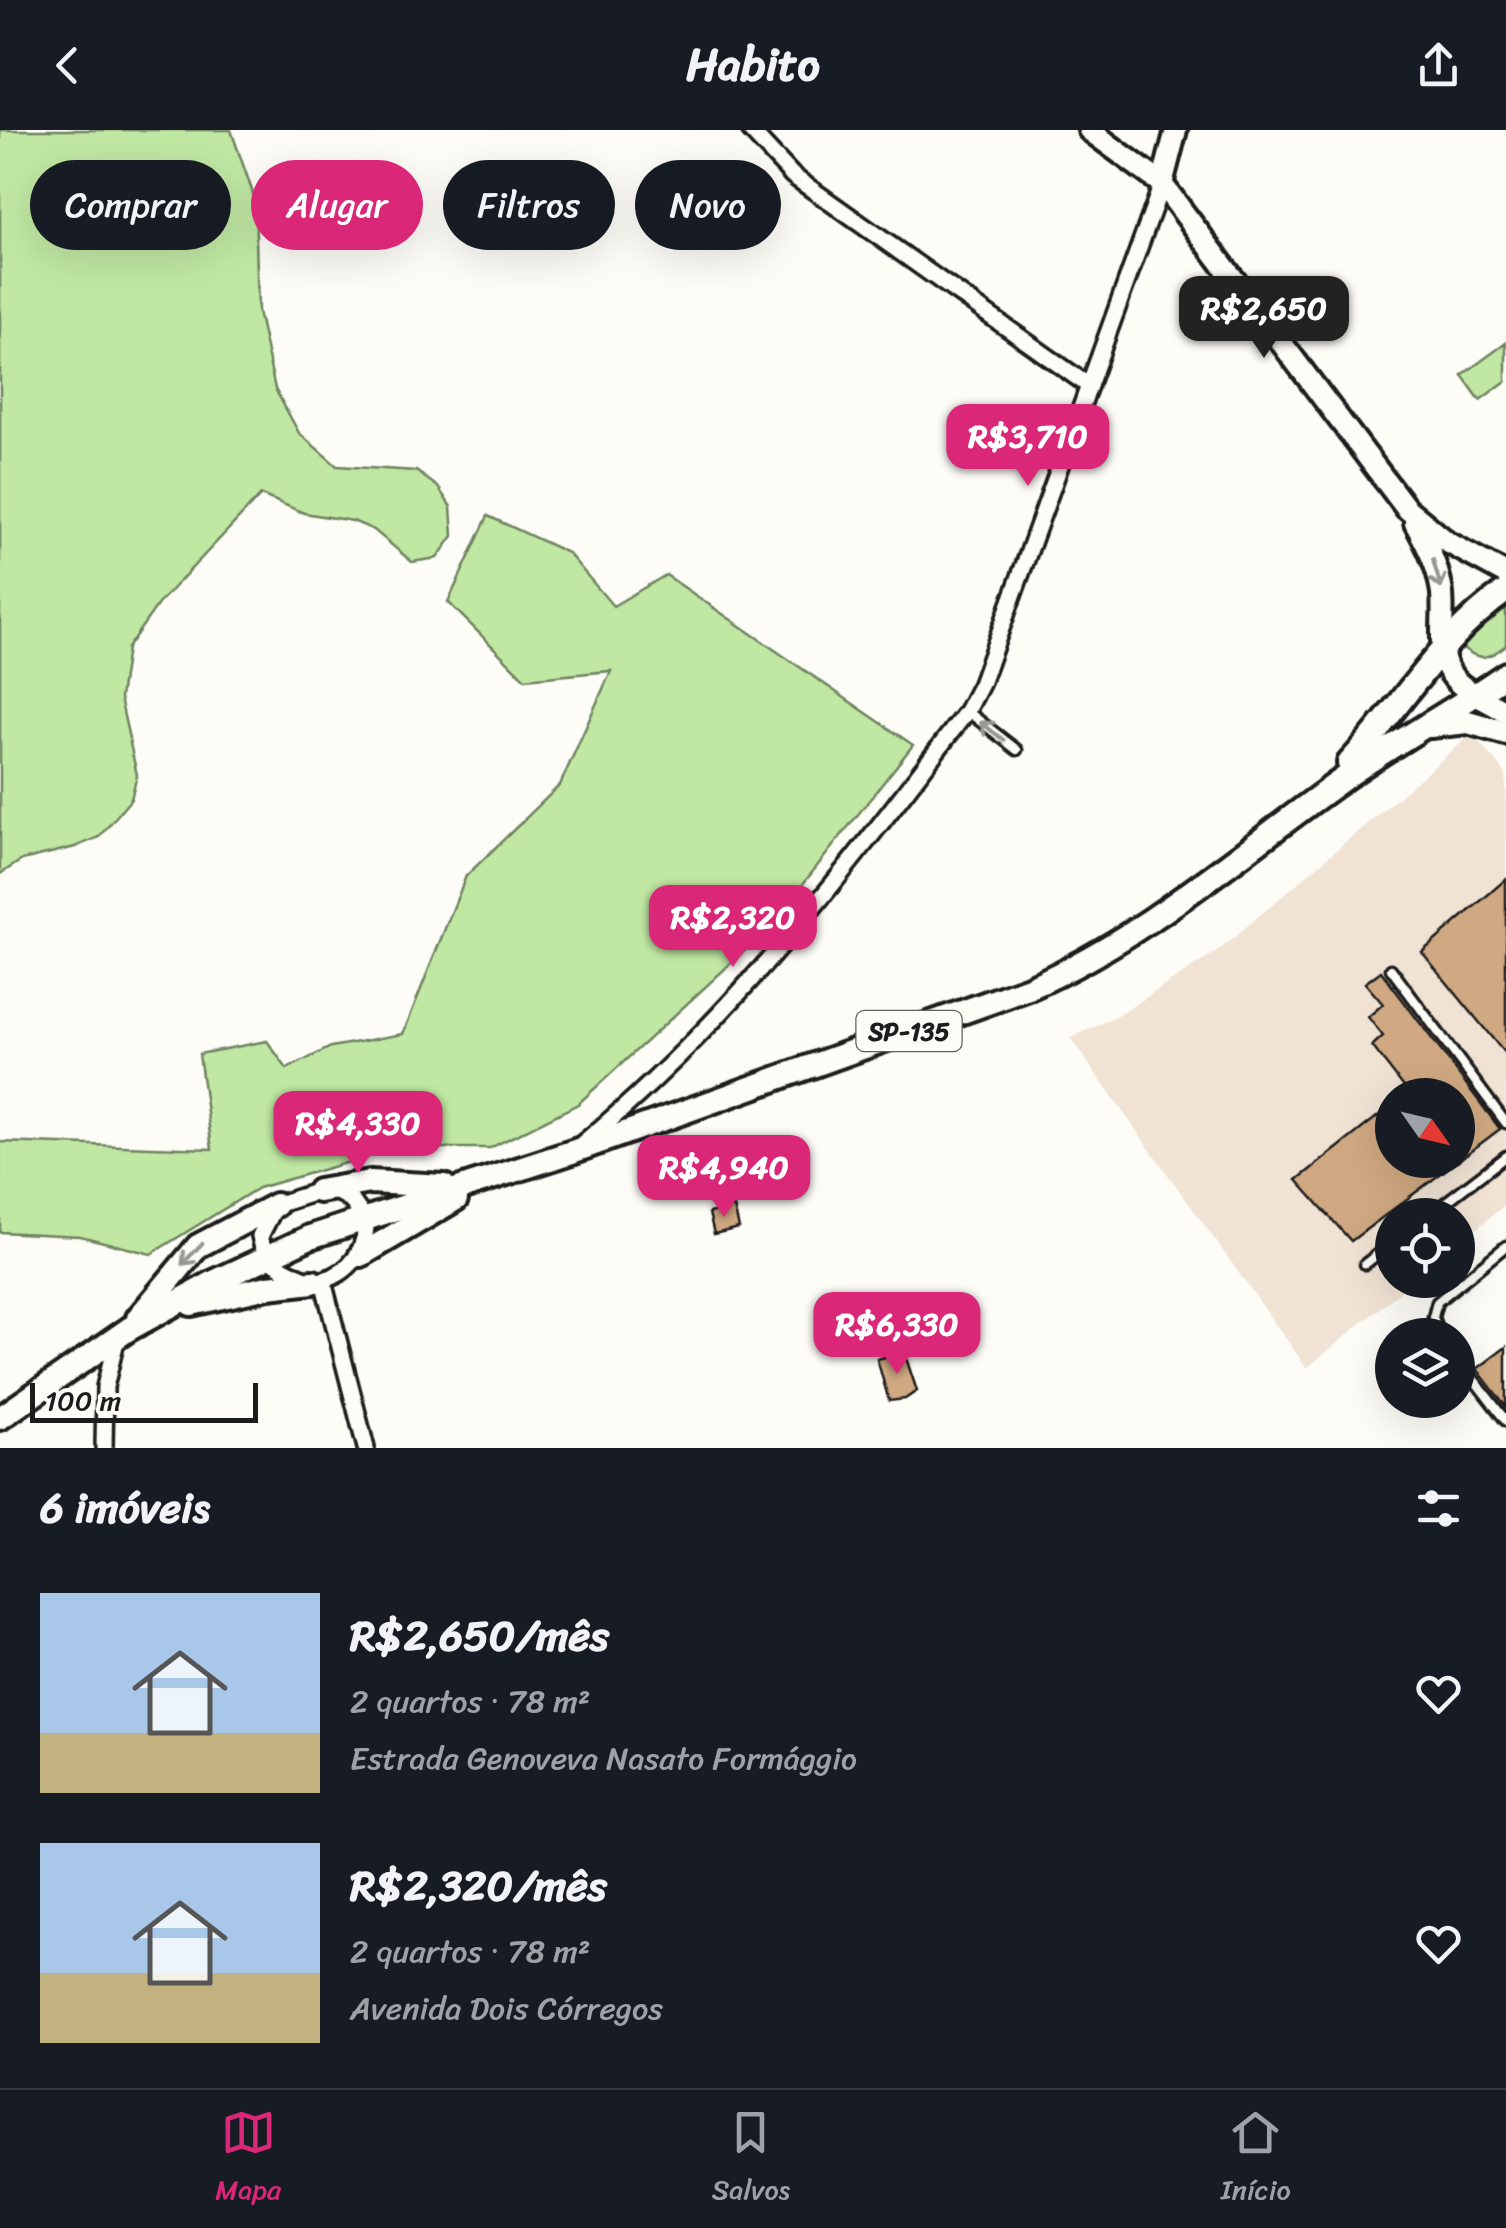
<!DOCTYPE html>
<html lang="pt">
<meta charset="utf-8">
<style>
body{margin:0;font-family:Sriracha,sans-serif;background:#242831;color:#f1f3f6;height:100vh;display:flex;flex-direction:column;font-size:38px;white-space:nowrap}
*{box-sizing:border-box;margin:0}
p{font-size:32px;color:#9ea1a6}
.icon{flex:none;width:55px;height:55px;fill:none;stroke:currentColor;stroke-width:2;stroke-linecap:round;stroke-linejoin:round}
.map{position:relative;height:1318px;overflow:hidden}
.details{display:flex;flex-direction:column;background:#171b24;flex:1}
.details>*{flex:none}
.guide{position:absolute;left:30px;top:30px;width:1000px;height:90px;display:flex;gap:20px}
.needle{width:65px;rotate:124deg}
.buttons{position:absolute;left:1375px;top:948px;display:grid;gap:20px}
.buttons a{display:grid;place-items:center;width:100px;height:100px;border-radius:50%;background:#171b24;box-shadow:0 10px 40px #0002;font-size:50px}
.scale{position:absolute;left:30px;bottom:25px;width:228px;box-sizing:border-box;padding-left:10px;border:5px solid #1c1c1c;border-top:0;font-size:28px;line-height:35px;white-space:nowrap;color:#1c1c1c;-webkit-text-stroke:8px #fdfcf7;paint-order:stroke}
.price{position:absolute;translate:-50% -85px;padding:0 22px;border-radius:20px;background:#db2777;color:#fff;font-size:32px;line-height:65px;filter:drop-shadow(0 2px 5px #0008)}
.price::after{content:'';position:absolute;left:50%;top:60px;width:30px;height:22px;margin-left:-15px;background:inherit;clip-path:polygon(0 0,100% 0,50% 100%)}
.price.selected{background:#222;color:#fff}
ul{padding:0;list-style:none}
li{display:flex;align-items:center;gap:30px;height:250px;padding:0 40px}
li span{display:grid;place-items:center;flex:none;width:280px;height:200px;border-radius:0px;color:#555}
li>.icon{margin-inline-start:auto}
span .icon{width:120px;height:120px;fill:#fffc;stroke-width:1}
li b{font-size:42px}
h2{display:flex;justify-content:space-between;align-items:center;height:120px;padding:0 40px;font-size:42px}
.pill{padding:0 35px;border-radius:45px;background:#171b24;box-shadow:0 10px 40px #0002;font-size:35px;line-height:90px}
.pill.selected{background:#db2777;color:#fff}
header{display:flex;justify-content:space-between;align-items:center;height:130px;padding:0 40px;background:#171b24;font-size:45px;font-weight:700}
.tabs{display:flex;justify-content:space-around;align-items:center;height:140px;border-top:2px solid #363941;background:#171b24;font-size:28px;color:#9ea1a6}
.tabs a{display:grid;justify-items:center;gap:5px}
.tabs .selected{color:#db2777}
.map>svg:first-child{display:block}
.built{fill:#f0e3d4;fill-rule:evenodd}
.green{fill:#c0e8a3;stroke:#6e8260;stroke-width:2.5}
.building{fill:#d0a982;stroke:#1c1c1c;stroke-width:2.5}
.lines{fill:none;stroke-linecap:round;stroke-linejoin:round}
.lane-casing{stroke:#1c1c1c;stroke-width:15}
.street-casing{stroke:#1c1c1c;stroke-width:22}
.secondary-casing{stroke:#1c1c1c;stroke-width:28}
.primary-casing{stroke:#1c1c1c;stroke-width:30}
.lane{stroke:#fdfcf7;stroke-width:8}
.street{stroke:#fdfcf7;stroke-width:15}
.secondary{stroke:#fdfcf7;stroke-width:20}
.primary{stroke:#fdfcf7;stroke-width:22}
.oneway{stroke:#989794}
.labels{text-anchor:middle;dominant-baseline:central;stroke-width:8;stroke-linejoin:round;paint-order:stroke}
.shield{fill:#fdfcf7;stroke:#605f5e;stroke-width:2.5}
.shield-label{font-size:25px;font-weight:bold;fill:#1c1c1c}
</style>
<header><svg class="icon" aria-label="back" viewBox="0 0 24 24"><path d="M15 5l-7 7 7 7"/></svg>Habito<svg class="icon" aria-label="share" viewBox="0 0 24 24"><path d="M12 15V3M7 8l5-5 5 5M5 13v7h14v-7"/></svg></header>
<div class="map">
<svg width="1506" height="1318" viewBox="0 0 1506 1318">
<rect width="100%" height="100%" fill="#fdfcf7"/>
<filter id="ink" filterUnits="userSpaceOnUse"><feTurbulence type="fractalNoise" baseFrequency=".01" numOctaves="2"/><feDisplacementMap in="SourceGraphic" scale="20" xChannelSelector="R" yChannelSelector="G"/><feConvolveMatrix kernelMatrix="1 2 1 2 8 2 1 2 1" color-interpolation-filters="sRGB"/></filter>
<g filter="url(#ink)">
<path class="built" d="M1472,604l34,40v430l-48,40v-29h-66v65h22l-107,88 -237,-330 46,-21 102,-66zM1392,965h66v65h-66z"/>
<g class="green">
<polygon points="0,0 231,0 255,69 258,181 275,259 299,303 337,336 416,341 438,357 451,377 453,406 437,428 412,432 374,400 353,391 304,383 261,365 158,474 127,518 120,568 137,645 131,669 99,707 75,717 22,730 0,744"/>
<polygon points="1506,213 1506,251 1480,270 1462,245"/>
<polygon points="488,386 568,423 613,476 666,445 913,615 765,802 578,974 490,1018 398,1018 258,1058 151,1124 80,1106 0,1102 0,1012 212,1019 199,924 267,911 287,939 331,917 403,904 466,746 560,655 611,541 525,549 448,472"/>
<path d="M1506,474v41c-16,13 -26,17 -43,3l4,-10z"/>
</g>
<g class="building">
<polygon points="1506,749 1506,925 1422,822"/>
<polygon points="1381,841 1500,999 1351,1111 1297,1050 1392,975 1392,1030 1458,1030 1458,965 1410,965 1372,916 1383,906 1368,887 1383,874 1365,853"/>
<polygon points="734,1077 739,1098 714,1104 709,1083"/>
<polygon points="1506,1217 1506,1277 1477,1239"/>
<polygon points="904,1222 917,1261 905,1269 889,1271 877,1229"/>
</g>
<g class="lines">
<defs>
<g id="lane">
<polyline points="967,581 1017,620"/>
<polyline points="1391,839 1506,993"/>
<polyline points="1429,1085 1506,1026"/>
<polyline points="1365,1134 1392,1113"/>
<polyline points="1439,1205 1433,1187 1437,1172 1506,1116"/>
<polyline points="1458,1229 1506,1291"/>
</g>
<g id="street">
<polyline points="750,0 793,46 1089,256"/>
<path d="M583,1013c150,-124 267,-278 384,-432l14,-27 181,-500"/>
<path d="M319,1061c27,-3 39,13 47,36 -3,31 -22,51 -53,55 -24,-10 -48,-18 -53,-46l16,-31z"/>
<polyline points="323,1151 366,1318"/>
<polyline points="104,1318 105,1257 117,1207"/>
</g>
<g id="secondary">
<polyline points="1089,0 1162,54 1406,378 1447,412 1506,444"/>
<polyline points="1162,54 1176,0"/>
<path d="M1415,393c11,20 22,41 26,64 6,29 -8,67 13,91 12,15 36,23 52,34"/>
</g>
<g id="primary">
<polyline points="1430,596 1468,592 1506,603"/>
<path d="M1349,633c53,-57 92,-127 157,-172"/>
<polyline points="319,1061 370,1052 444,1056"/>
<polyline points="361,1125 456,1069"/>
<polyline points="191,1174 268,1157 313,1152"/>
<polyline points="138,1188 198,1116 276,1075"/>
<path d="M0,1288l129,-89 87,-48 94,-44 262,-85 457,-164c116,-51 208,-133 310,-206 54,-39 113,-70 167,-108"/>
</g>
</defs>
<use href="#lane" class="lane-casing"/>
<use href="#street" class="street-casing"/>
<use href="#secondary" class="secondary-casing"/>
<use href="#primary" class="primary-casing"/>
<use href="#lane" class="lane"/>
<use href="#street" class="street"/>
<use href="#secondary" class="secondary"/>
<use href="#primary" class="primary"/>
</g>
<defs><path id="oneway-shaft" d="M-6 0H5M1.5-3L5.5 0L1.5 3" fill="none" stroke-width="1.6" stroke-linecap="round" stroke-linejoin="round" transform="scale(2.5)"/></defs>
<g class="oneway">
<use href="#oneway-shaft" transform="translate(1437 444) rotate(74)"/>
<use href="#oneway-shaft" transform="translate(992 601) rotate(-142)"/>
<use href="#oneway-shaft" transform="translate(192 1124) rotate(134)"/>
</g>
</g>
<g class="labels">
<rect class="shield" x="856.5" y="881" width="105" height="40" rx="8"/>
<g class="shield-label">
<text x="909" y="901">SP-135</text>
</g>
</g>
</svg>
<div class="buttons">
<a><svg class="needle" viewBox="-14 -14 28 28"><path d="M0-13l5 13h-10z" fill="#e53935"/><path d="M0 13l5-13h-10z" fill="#9ea1a6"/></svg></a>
<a><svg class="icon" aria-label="locate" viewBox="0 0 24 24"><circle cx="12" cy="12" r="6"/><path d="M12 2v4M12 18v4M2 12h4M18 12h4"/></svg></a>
<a><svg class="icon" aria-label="layers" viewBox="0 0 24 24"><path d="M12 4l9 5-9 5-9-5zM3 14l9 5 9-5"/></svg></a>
</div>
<div class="scale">100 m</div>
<b class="price selected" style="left:1264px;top:231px">R$2,650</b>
<b class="price" style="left:1028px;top:359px">R$3,710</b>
<b class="price" style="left:733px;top:840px">R$2,320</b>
<b class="price" style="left:358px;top:1046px">R$4,330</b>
<b class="price" style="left:724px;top:1090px">R$4,940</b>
<b class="price" style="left:897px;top:1247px">R$6,330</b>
<div class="guide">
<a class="pill">Comprar</a>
<a class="pill selected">Alugar</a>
<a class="pill">Filtros</a>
<a class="pill">Novo</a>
</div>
</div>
<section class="details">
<h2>6 imóveis<svg class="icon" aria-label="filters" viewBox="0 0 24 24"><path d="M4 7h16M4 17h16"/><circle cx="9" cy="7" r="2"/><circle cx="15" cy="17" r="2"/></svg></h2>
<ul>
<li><span style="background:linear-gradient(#a9c7e8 70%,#c2b280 0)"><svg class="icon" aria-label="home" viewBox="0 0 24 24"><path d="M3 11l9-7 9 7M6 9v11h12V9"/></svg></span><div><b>R$2,650/mês</b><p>2 quartos · 78 m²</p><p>Estrada Genoveva Nasato Formággio</p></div><svg class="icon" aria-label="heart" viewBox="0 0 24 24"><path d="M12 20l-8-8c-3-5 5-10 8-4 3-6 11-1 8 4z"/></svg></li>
<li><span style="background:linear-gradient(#a9c7e8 65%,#c2b280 0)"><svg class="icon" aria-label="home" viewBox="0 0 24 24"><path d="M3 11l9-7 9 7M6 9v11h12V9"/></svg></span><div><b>R$2,320/mês</b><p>2 quartos · 78 m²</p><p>Avenida Dois Córregos</p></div><svg class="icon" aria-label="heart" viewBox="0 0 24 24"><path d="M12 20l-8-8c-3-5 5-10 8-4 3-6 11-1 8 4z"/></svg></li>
</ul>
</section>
<nav class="tabs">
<a class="selected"><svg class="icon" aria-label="map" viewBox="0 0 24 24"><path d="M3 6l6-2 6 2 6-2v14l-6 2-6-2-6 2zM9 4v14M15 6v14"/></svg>Mapa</a>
<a><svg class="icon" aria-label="saved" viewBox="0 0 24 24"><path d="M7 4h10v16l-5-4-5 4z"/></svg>Salvos</a>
<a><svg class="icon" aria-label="home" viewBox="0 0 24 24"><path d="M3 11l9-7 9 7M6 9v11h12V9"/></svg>Início</a>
</nav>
